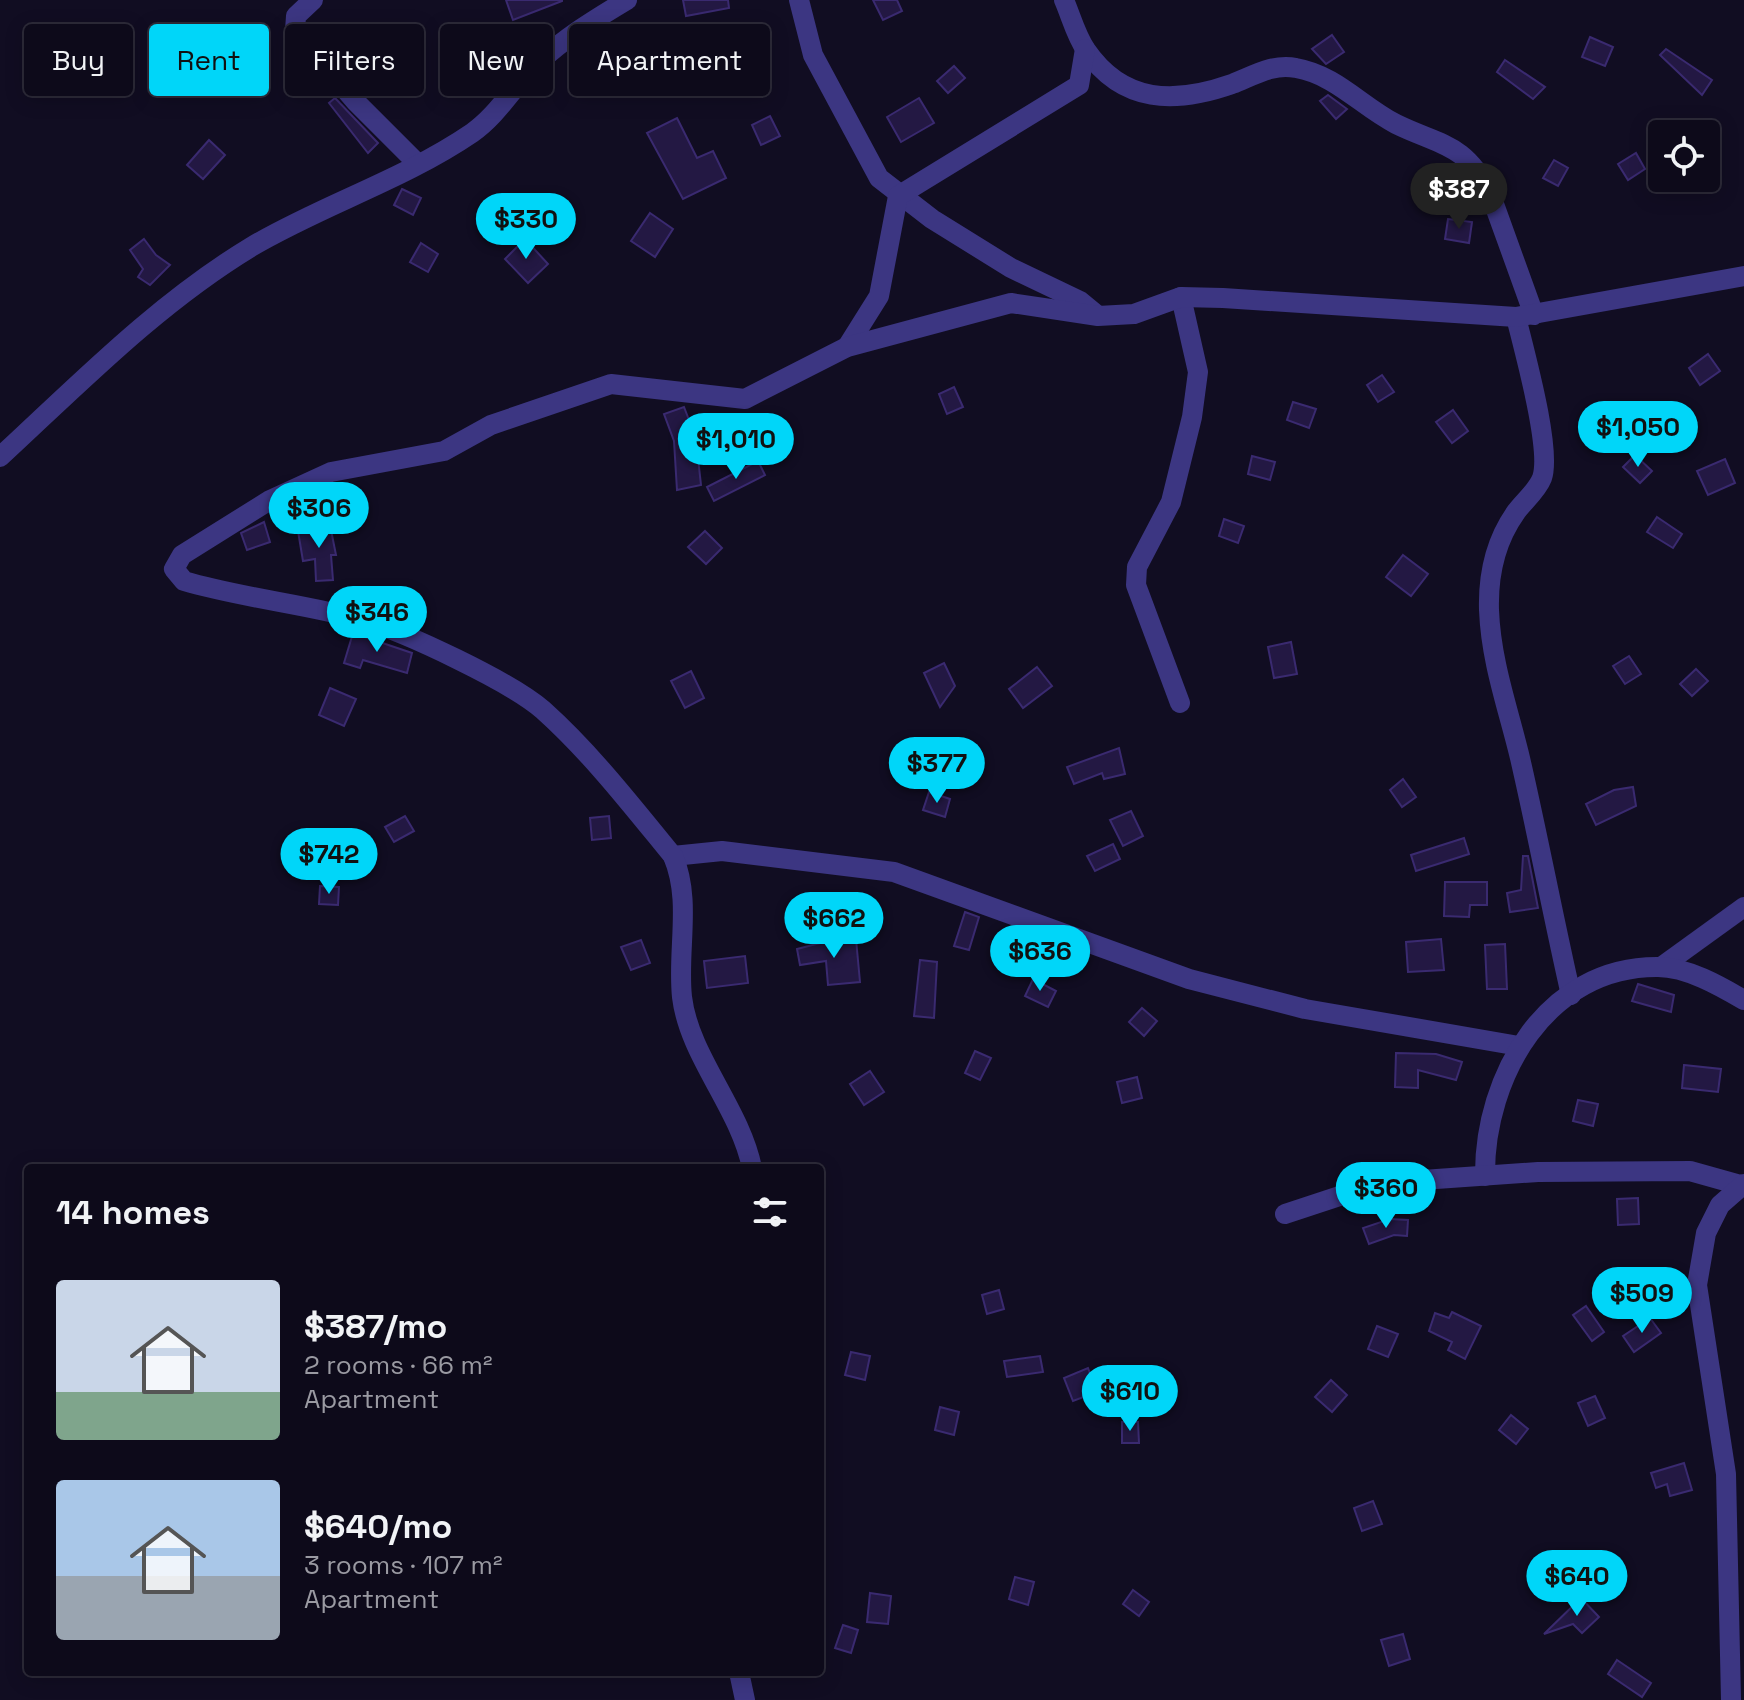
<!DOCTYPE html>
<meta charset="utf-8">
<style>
body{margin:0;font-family:"Space Grotesk",sans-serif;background:#1b1827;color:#f1f3f6;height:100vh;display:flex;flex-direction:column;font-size:30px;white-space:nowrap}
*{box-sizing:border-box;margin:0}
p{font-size:26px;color:#9a9aa2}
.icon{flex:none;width:44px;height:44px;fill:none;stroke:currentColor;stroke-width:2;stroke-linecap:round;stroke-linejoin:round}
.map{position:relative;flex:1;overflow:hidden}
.drawer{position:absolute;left:24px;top:1164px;width:800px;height:512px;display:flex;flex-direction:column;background:#0d0a1a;border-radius:8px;box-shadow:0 4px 20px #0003,0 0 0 2px #2d2b39}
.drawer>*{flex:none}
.guide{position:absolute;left:24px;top:24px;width:800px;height:72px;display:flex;gap:16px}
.fabs{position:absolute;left:1648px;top:120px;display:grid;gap:16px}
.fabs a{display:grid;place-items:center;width:72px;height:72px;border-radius:8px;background:#0d0a1a;box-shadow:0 4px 20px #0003,0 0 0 2px #2d2b39;font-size:40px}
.price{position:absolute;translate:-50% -68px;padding:0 18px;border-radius:28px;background:#00d6f9;color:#111;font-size:26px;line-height:52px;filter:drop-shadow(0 2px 4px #0008)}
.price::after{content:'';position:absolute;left:50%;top:48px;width:24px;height:18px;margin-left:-12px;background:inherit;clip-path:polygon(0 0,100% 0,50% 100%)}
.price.current{background:#222;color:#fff}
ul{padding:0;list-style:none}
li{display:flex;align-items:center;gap:24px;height:200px;padding:0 32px}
li span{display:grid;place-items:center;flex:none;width:224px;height:160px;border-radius:8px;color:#555}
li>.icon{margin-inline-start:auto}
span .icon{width:96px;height:96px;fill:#fffc;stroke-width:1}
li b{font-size:34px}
h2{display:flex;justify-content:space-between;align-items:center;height:96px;padding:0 32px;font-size:34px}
.tag{padding:0 28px;border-radius:8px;background:#0d0a1a;box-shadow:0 4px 20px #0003,0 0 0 2px #2d2b39;font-size:28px;line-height:72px}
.tag.current{background:#00d6f9;color:#111}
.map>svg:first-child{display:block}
.building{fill:#231843;stroke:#3a2a70;stroke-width:2}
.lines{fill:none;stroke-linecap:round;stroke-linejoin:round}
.minor{stroke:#3c3682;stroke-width:20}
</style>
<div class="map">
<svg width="1744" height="1700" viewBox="0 0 1744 1700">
<rect width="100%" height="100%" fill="#110d22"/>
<g class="building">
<polygon points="506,0 562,0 562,1 513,20"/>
<polygon points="683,0 728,0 729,8 686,16"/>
<polygon points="873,0 897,0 902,11 883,20"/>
<polygon points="1332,35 1344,52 1326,64 1312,49"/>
<polygon points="1590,37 1613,47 1605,66 1582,57"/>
<polygon points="1666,49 1712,80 1702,95 1660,55"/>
<polygon points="1505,60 1545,87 1533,99 1497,72"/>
<polygon points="954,66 965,78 948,93 937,81"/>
<polygon points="1328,95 1347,109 1336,119 1320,101"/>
<polygon points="335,98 378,143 368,153 329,103"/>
<polygon points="919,98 934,123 901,142 887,117"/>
<polygon points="770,116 780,136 761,145 752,125"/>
<polygon points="677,118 697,158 713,151 726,178 683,199 647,133"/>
<polygon points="209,140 225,155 203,179 187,165"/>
<polygon points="1636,153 1645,169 1628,180 1618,164"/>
<polygon points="1554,160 1568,168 1558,186 1543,178"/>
<polygon points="402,189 421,198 413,215 394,205"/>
<polygon points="650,213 673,229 655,257 631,241"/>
<polygon points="1448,219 1472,222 1469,243 1445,239"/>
<polygon points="144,239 156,255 170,265 150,285 138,277 143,269 130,250"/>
<polygon points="525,239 548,264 528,283 505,259"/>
<polygon points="421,243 438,254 428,272 410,262"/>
<polygon points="1708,354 1720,371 1700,385 1689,368"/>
<polygon points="1382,375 1394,392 1378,402 1367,385"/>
<polygon points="954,387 963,407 947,414 939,394"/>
<polygon points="1293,402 1316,409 1309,428 1287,420"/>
<polygon points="684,407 691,425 708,420 712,436 696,440 701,485 677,490 674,441 664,414"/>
<polygon points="1453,410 1468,431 1452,443 1436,422"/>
<polygon points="1635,455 1652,471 1640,483 1623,467"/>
<polygon points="1252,456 1275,462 1270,480 1248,474"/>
<polygon points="1725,459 1735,483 1708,495 1697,471"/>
<polygon points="758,461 765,475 714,501 707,487"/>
<polygon points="1657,517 1682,534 1673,548 1647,532"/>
<polygon points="1224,519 1244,526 1238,543 1219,536"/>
<polygon points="264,522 270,542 247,550 241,533"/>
<polygon points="330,525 336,555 331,555 333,580 316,581 315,559 303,561 298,531"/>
<polygon points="705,531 722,548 706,564 688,547"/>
<polygon points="1403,555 1428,574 1411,596 1386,577"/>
<polygon points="353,633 412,653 407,673 363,660 360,668 344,663"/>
<polygon points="1291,642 1297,674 1274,678 1268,647"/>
<polygon points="1629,656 1641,674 1625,684 1613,666"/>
<polygon points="944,663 955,686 940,707 924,673"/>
<polygon points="1037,667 1052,686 1023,708 1009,689"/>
<polygon points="1696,669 1708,681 1692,696 1680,684"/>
<polygon points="691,671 704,698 685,708 671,681"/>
<polygon points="330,688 356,699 344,726 319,715"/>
<polygon points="1119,748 1125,774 1104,779 1102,773 1074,784 1067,767"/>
<polygon points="1403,779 1416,797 1402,807 1390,790"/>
<polygon points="1633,787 1636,806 1596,825 1586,804 1614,790"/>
<polygon points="929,792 950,799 945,817 923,810"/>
<polygon points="1131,811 1143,836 1123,846 1110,820"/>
<polygon points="405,816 414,831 394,842 385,827"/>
<polygon points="609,816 611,838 592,840 590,818"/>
<polygon points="1464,838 1469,854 1416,871 1411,855"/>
<polygon points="1113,844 1120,859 1095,871 1087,856"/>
<polygon points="1523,856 1528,856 1538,908 1510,912 1507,893 1521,890"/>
<polygon points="1445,882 1487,882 1487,905 1470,905 1469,917 1444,916"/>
<polygon points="320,886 339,887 338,905 319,904"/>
<polygon points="965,912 979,917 969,950 954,946"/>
<polygon points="856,939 860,982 828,985 826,961 800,965 797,949 824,942"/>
<polygon points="1441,939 1444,970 1408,972 1406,942"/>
<polygon points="641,940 650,963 631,970 621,947"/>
<polygon points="1505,944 1507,989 1487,989 1485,945"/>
<polygon points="745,956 748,983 707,988 704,961"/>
<polygon points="920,960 937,962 934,1018 914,1016"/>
<polygon points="1033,979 1056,991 1048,1007 1025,996"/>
<polygon points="1638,984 1674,995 1671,1012 1632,1001"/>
<polygon points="1142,1008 1157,1021 1144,1036 1129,1022"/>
<polygon points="975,1051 991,1058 980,1080 965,1073"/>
<polygon points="1396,1053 1436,1054 1462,1062 1456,1080 1418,1070 1418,1088 1395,1087"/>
<polygon points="1684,1065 1721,1069 1718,1092 1682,1088"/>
<polygon points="870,1071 884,1092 864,1105 850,1084"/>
<polygon points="1137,1077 1142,1098 1122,1103 1117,1082"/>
<polygon points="1578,1100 1598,1104 1593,1126 1573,1121"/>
<polygon points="1638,1198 1639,1224 1618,1225 1617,1199"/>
<polygon points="1390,1219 1408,1220 1407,1236 1394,1235 1369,1244 1363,1228"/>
<polygon points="999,1290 1004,1309 987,1314 982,1295"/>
<polygon points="1586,1306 1604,1332 1592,1341 1573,1315"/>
<polygon points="1452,1312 1481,1326 1465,1359 1448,1350 1452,1342 1429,1331 1435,1313 1449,1318"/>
<polygon points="1650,1318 1661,1333 1634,1352 1623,1336"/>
<polygon points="1377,1326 1398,1334 1388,1357 1368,1349"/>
<polygon points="851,1352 870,1356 865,1380 845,1375"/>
<polygon points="1040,1356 1043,1372 1007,1377 1004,1361"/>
<polygon points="1088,1368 1097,1392 1073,1401 1064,1378"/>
<polygon points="1331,1380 1347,1395 1332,1412 1315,1397"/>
<polygon points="1595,1396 1605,1418 1588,1426 1578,1403"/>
<polygon points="940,1407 959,1412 954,1435 935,1430"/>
<polygon points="1511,1415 1528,1429 1516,1444 1499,1430"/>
<polygon points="1122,1422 1138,1422 1139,1443 1122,1443"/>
<polygon points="1684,1463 1692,1490 1670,1496 1667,1484 1656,1488 1651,1473"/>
<polygon points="1373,1501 1382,1524 1362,1531 1354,1508"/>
<polygon points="1015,1577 1034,1582 1028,1605 1009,1599"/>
<polygon points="1133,1590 1149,1602 1139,1616 1123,1604"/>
<polygon points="870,1593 891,1596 888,1624 867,1622"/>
<polygon points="1581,1598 1599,1617 1582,1633 1573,1624 1544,1634"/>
<polygon points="843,1625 858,1630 851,1653 835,1648"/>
<polygon points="1403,1634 1410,1659 1389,1666 1381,1640"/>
<polygon points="1617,1660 1651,1683 1642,1697 1608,1674"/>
</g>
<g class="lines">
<g class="minor">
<polyline points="313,0 296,16 295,31 356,102 418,164"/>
<polyline points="799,0 813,55 879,178 932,219 1011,268 1080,301 1097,315"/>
<path d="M1064,0c7,16 12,36 22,50 37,54 89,54 146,34 21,-8 41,-21 64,-16 40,7 65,38 100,56 45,22 68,18 94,69l44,122"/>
<path d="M1516,317c8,33 36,133 26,161 -5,13 -18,23 -26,34 -20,28 -28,63 -27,98 2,52 19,98 31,148 18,78 33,158 51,237"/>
<polyline points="847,347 879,296 898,196 1079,85 1085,49"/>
<path d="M0,457c80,-74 157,-153 251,-210 71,-42 152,-67 221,-114 27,-19 42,-48 66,-70 26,-25 59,-45 89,-63"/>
<polyline points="1180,703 1136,585 1137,567 1171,502 1192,417 1198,372 1181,297"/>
<polyline points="673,856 722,851 894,872 1189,979 1305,1009 1519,1046"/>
<polyline points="1661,967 1744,907"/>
<path d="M752,1168c-12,-60 -63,-112 -70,-171 -5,-48 10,-96 -9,-141 -41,-50 -82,-103 -130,-146 -32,-28 -138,-78 -180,-90 -59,-16 -121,-22 -179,-39l-10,-12 8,-14 88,-55 61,-28 113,-21 47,-26 120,-41 134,15 102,-52 164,-44 87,13 36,-2 47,-17 42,1 293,19 228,-41"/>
<path d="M1485,1176c-1,-100 62,-210 173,-209 29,0 62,19 86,33"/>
<polyline points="1285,1214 1379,1183 1538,1172 1690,1171 1740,1185"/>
<polyline points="739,1672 745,1700"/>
<polyline points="1731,1700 1726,1474 1697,1285 1706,1233 1720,1205 1744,1184"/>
</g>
</g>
</svg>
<div class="fabs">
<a><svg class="icon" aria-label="locate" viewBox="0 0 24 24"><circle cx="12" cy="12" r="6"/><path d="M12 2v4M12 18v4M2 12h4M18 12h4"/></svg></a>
</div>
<b class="price current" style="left:1459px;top:231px">$387</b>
<b class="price" style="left:526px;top:261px">$330</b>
<b class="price" style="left:1638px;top:469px">$1,050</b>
<b class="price" style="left:736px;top:481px">$1,010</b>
<b class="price" style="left:319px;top:550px">$306</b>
<b class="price" style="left:377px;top:654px">$346</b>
<b class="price" style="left:937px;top:805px">$377</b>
<b class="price" style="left:329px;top:896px">$742</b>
<b class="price" style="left:834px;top:960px">$662</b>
<b class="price" style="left:1040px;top:993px">$636</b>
<b class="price" style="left:1386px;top:1230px">$360</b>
<b class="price" style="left:1642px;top:1335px">$509</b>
<b class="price" style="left:1130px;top:1433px">$610</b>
<b class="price" style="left:1577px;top:1618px">$640</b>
<div class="guide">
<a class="tag">Buy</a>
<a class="tag current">Rent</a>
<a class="tag">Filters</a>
<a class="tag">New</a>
<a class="tag">Apartment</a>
</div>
<section class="drawer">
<h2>14 homes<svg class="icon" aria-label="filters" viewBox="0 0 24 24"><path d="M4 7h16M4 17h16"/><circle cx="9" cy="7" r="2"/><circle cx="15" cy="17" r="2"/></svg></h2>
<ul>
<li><span style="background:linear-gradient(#c9d6e8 70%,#7fa58c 0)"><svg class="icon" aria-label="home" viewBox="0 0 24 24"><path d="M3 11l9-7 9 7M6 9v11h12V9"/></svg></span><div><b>$387/mo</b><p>2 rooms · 66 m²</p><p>Apartment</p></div></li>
<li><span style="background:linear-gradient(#a9c7e8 60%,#9aa5b1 0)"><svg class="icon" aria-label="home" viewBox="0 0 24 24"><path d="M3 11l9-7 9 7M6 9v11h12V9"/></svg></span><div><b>$640/mo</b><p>3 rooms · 107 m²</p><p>Apartment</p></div></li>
</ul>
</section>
</div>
